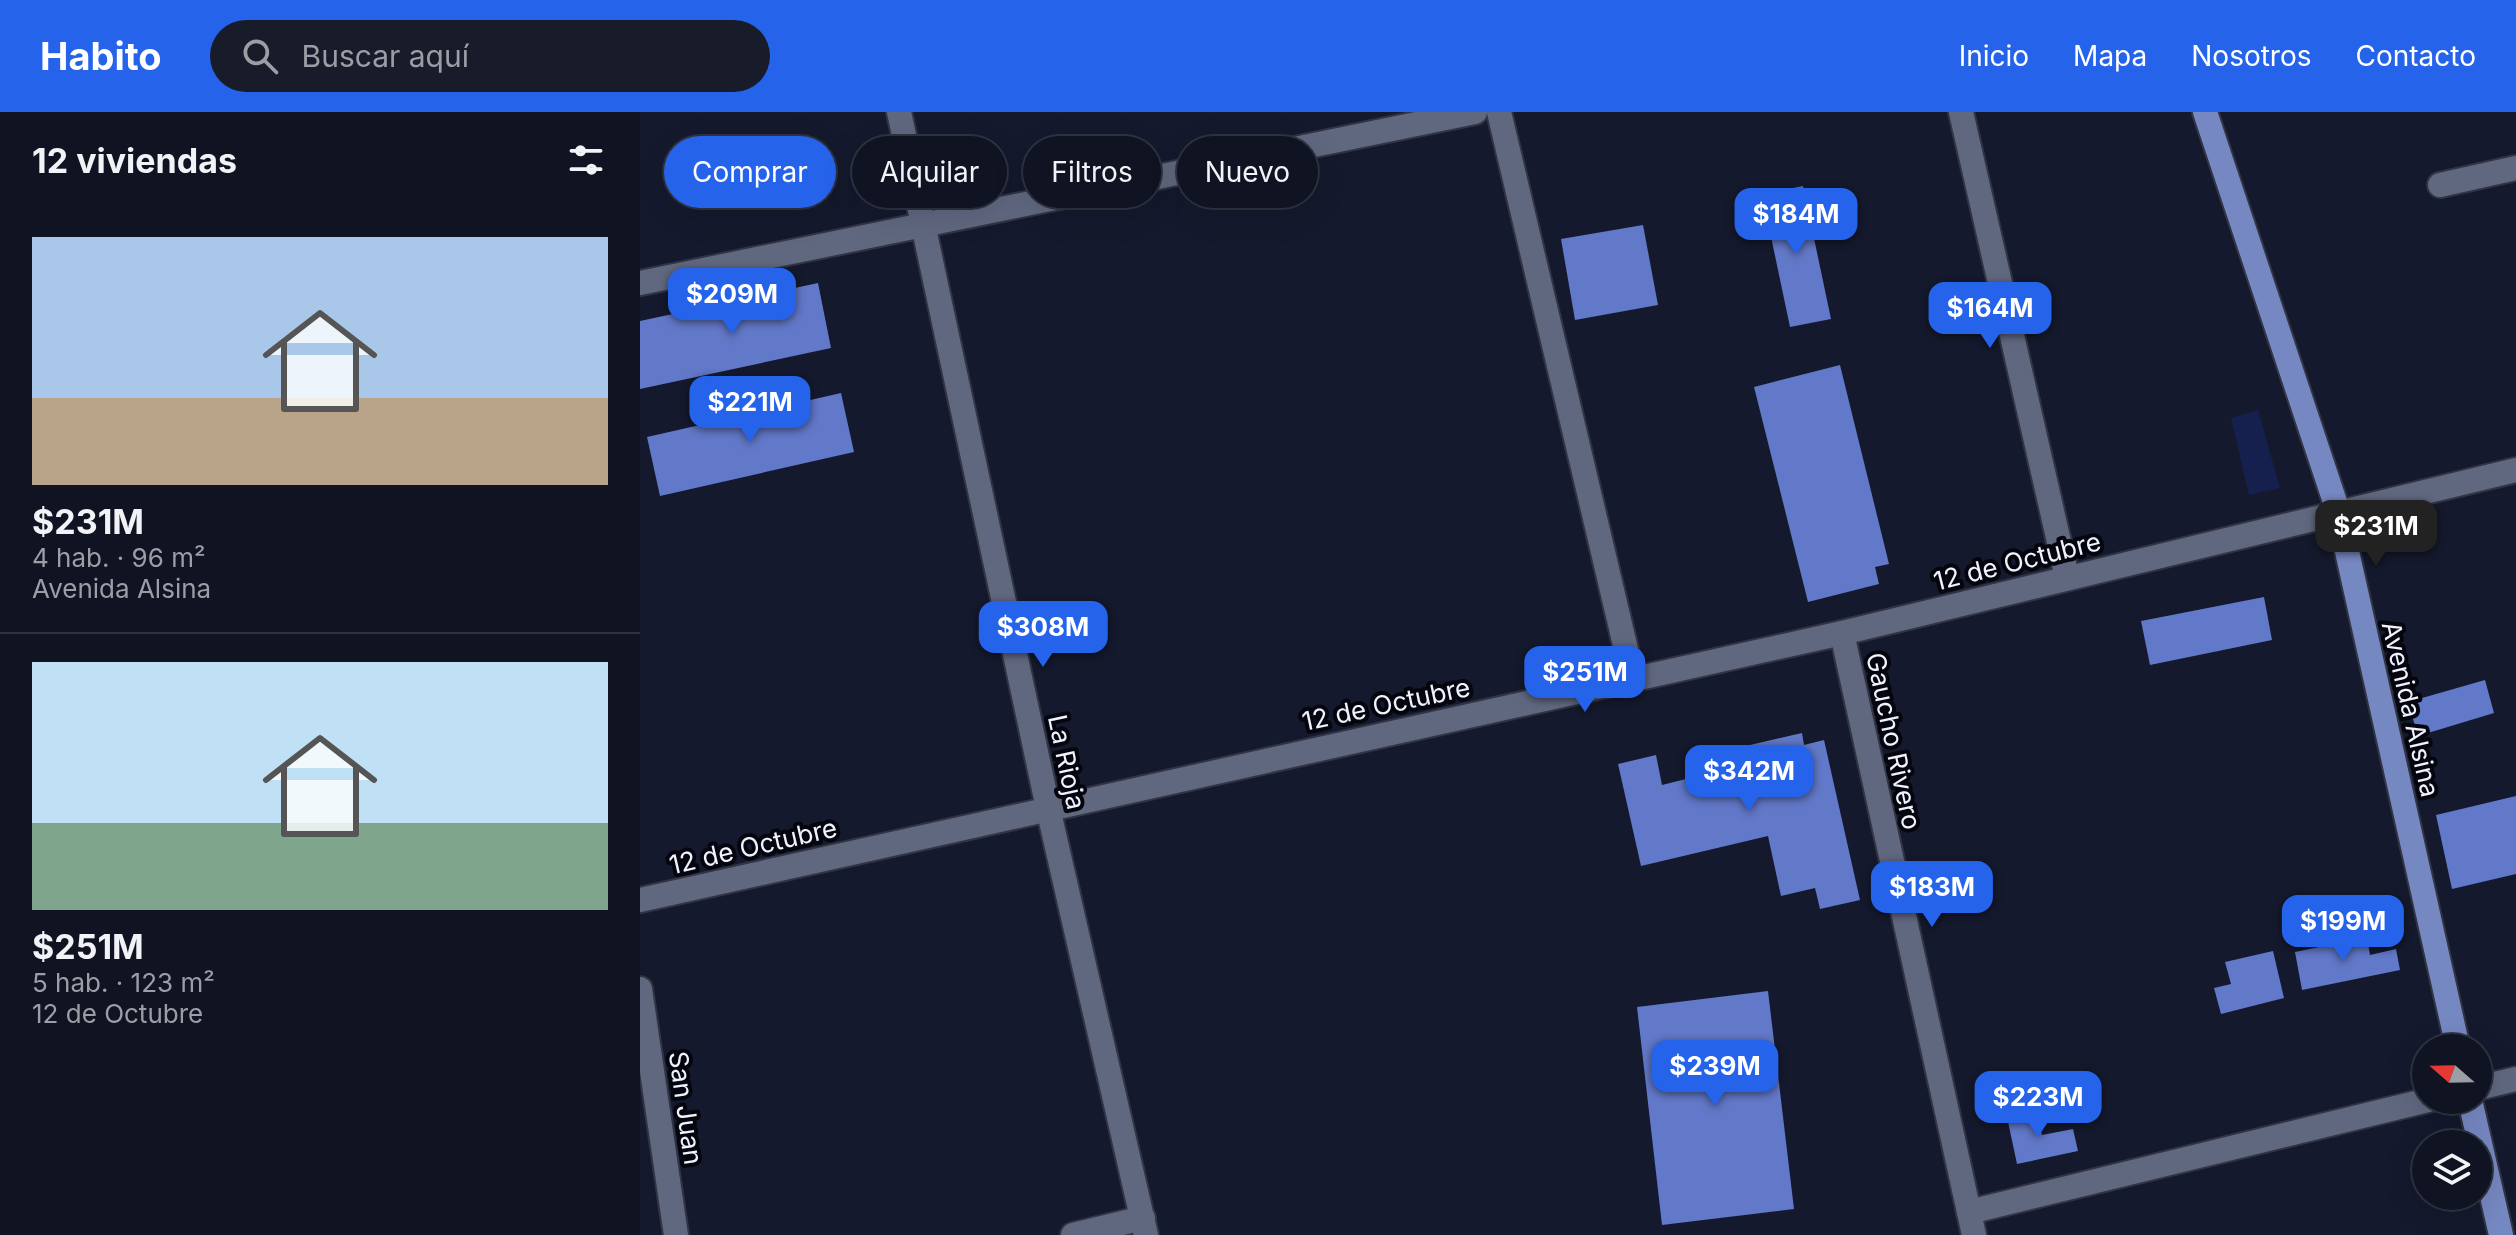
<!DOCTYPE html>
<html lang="es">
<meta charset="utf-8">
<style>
body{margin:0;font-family:Inter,sans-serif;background:#181c2a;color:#f1f3f6;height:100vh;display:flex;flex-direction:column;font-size:30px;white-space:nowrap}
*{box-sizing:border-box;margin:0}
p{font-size:26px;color:#9b9ea5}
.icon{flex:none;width:44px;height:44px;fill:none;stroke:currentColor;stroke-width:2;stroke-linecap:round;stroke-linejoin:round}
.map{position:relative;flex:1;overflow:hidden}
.side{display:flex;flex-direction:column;background:#0f1322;width:640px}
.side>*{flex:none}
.guide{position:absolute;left:24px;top:24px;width:760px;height:72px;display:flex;gap:16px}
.needle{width:52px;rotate:290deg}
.buttons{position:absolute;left:1772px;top:922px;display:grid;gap:16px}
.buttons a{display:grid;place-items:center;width:80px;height:80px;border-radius:50%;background:#0f1322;box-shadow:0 8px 32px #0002,0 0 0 2px #2f3240;font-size:40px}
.price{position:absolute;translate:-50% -68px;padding:0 18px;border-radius:16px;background:#2563eb;color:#fff;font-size:26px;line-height:52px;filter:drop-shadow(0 2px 4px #0008)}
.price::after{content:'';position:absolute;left:50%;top:48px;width:24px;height:18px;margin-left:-12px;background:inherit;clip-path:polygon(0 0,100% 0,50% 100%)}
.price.active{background:#222;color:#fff}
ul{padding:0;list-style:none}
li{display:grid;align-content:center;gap:16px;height:424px;padding:0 32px}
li+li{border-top:2px solid #2f3240}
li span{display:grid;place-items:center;height:248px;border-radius:0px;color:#555}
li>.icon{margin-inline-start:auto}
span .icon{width:144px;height:144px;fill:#fffc;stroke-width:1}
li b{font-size:34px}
h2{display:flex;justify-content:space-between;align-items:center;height:96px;padding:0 32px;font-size:34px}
.pill{padding:0 28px;border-radius:36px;background:#0f1322;box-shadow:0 8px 32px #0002,0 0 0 2px #2f3240;font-size:28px;line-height:72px}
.pill.active{background:#2563eb;color:#fff}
header{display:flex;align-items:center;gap:48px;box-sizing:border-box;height:112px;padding:0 40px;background:#2563eb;color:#fff}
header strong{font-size:38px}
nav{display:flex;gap:44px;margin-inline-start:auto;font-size:28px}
.search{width:560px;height:72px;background:#181c2a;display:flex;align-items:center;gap:20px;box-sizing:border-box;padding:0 28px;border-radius:44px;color:#9b9ea5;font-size:30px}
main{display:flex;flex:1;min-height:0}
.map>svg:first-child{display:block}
.green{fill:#16204f}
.building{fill:#6278c8}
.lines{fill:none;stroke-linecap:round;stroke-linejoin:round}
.minor-casing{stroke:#313443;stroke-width:28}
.major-casing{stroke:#313443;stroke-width:28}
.minor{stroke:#606880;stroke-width:24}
.major{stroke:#7688c2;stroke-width:24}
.labels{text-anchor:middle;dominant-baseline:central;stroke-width:8;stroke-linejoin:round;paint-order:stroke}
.street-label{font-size:26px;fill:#eff3ff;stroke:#04050d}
</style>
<header>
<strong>Habito</strong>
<div class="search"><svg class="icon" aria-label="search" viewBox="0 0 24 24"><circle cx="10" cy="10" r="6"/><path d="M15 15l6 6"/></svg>Buscar aquí</div>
<nav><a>Inicio</a><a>Mapa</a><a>Nosotros</a><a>Contacto</a></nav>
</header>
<main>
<section class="side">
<h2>12 viviendas<svg class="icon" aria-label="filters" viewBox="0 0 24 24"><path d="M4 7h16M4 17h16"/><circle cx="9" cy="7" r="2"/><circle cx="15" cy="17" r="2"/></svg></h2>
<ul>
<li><span style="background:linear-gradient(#a9c7e8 65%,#b9a48a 0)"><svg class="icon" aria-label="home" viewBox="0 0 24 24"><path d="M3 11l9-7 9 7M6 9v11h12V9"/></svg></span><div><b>$231M</b><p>4 hab. · 96 m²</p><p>Avenida Alsina</p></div></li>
<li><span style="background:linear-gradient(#bfe0f5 65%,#7fa58c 0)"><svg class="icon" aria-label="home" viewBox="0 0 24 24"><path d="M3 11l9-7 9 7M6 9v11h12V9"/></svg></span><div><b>$251M</b><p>5 hab. · 123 m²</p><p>12 de Octubre</p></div></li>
</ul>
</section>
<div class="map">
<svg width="1876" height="1123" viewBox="0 0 1876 1123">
<rect width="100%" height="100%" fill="#14192d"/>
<polygon class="green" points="1618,298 1640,376 1609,383 1591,306"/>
<g class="building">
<polygon points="1163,74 1191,207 1150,215 1122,82"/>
<polygon points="1003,113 1018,193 935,208 921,127"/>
<polygon points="178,171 191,236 0,277 0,209"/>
<polygon points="1200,253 1249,452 1235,455 1239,472 1168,490 1114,275"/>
<polygon points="201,281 214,340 20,384 7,325"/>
<polygon points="1624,485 1632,528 1510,553 1501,509"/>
<polygon points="1845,568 1854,601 1778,624 1768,590"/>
<polygon points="1162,621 1164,633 1184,628 1220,788 1180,797 1175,776 1141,784 1128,724 1001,754 978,652 1016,643 1022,673 1054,665 1050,647"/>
<polygon points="1876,684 1876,762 1812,777 1796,703"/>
<polygon points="1727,825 1730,843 1756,837 1760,858 1662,878 1655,840"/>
<polygon points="1633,839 1644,886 1581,902 1574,876 1591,872 1585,850"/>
<polygon points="1128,879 1154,1097 1022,1113 997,895"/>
<polygon points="1397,999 1402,1023 1433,1017 1438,1039 1377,1052 1367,1005"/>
</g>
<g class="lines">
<defs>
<g id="minor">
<polyline points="259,0 408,696 506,1123"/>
<polyline points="859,0 993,567"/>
<polyline points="1321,0 1427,465"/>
<polyline points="1800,73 1876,56"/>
<polyline points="0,171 835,0"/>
<polyline points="1202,521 1334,1123"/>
<polyline points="0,788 1202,521 1876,358"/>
<polyline points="0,877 36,1123"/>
<polyline points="1838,976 1876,967"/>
<polyline points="1329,1100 1788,988"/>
<polyline points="433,1123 503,1106"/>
</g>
<g id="major">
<polyline points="1565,0 1698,399 1818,936"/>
<polyline points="1830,988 1861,1123"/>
</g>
</defs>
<use href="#minor" class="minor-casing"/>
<use href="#major" class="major-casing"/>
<use href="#minor" class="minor"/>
<use href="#major" class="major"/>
</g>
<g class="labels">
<g class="street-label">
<text transform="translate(1377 449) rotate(-14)">12 de Octubre</text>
<text transform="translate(746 592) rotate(-12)">12 de Octubre</text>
<text transform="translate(1771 597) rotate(77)">Avenida Alsina</text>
<text transform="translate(1254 629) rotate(78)">Gaucho Rivero</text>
<text transform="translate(427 650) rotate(78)">La Rioja</text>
<text transform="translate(113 734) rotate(-13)">12 de Octubre</text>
<text transform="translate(46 996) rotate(82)">San Juan</text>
</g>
</g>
</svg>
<div class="buttons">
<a><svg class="needle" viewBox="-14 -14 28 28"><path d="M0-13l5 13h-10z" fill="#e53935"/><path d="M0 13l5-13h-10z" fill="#9b9ea5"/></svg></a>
<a><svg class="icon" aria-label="layers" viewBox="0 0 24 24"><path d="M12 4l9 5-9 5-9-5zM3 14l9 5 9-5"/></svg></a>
</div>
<b class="price" style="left:1156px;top:144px">$184M</b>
<b class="price" style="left:92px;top:224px">$209M</b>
<b class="price" style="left:1350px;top:238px">$164M</b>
<b class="price" style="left:110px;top:332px">$221M</b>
<b class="price active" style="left:1736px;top:456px">$231M</b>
<b class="price" style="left:403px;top:557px">$308M</b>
<b class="price" style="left:945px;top:602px">$251M</b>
<b class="price" style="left:1109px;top:701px">$342M</b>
<b class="price" style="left:1292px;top:817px">$183M</b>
<b class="price" style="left:1703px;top:851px">$199M</b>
<b class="price" style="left:1075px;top:996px">$239M</b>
<b class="price" style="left:1398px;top:1027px">$223M</b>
<div class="guide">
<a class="pill active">Comprar</a>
<a class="pill">Alquilar</a>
<a class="pill">Filtros</a>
<a class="pill">Nuevo</a>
</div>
</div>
</main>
